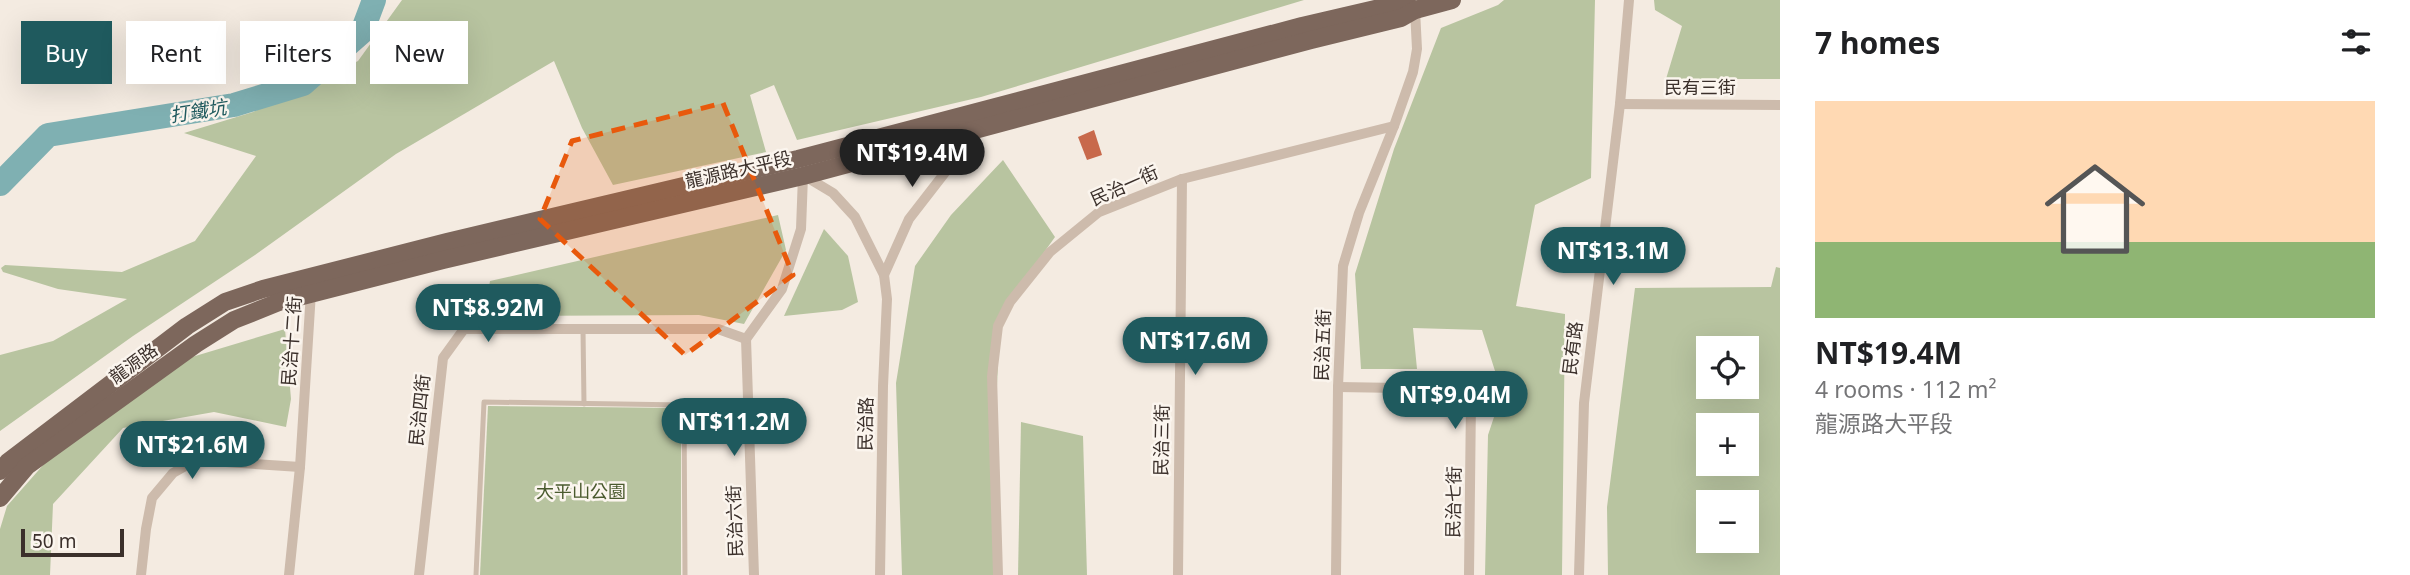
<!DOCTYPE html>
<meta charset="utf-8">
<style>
body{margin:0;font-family:"Noto Sans","Noto Sans TC",sans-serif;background:#f6f6f6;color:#202124;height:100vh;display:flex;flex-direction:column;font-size:26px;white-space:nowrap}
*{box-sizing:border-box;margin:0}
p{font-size:23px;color:#757577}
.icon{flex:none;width:38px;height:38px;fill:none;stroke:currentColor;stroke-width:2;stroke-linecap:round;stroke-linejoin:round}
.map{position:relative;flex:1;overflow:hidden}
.details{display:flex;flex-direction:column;background:#fff;width:630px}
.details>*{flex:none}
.hud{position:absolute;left:21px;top:21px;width:665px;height:63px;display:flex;gap:14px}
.controls{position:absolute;left:1696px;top:336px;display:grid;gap:14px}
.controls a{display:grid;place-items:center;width:63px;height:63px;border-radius:0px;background:#fff;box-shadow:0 7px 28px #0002;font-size:35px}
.scale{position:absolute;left:21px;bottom:18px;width:103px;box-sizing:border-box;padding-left:7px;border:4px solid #3b302b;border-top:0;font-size:19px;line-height:24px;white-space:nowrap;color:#3b302b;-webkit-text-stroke:5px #fbf5ee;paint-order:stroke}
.price{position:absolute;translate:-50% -60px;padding:0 16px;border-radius:24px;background:#1f5a5e;color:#fff;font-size:23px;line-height:46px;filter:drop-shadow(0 2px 4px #0008)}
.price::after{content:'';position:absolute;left:50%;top:42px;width:21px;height:16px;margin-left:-10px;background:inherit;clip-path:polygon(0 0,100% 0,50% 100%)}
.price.current{background:#222;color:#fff}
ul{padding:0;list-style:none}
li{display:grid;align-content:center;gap:14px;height:371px;padding:0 35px}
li+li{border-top:2px solid #e0e0e0}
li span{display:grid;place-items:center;height:217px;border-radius:0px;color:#555}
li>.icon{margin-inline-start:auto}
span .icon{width:126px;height:126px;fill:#fffc;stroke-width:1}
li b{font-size:30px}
h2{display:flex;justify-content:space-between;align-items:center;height:84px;padding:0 35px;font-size:30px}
.tag{padding:0 24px;border-radius:0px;background:#fff;box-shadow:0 7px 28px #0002;font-size:24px;line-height:63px}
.tag.current{background:#1f5a5e;color:#fff}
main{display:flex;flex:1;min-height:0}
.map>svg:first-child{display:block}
.green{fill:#b8c4a0;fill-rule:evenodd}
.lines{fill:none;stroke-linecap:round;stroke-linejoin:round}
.river{stroke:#7fb0b2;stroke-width:24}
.building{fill:#c8694b}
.service{stroke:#cdbbac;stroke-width:5}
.minor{stroke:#cdbbac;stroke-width:10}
.primary{stroke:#7d675c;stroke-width:18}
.marked{fill:#e8590c;fill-opacity:0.2;stroke:#e8590c;stroke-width:5;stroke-dasharray:14 9;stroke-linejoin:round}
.labels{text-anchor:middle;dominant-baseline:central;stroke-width:5;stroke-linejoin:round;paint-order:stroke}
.street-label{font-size:18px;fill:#3b302b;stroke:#fbf5ee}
.park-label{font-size:18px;fill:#4a5a2e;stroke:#fbf5ee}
.water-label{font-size:19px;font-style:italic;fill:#1f5a5e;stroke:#fbf5ee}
</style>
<main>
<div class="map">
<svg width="1780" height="575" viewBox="0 0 1780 575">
<rect width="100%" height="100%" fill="#f4ebe1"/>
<g class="green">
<polygon points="402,0 1304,0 981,97 797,140 774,85 750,95 766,152 613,185 582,128 554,61 396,154 255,255 133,336 0,431 0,355 53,341 127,299 58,289 3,272 1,268 5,265 122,272 195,241 256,156 184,133 253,112 358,61"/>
<polygon points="1504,0 1595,0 1591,178 1535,205 1516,306 1565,314 1562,575 1485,575 1488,435 1502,393 1482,330 1413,328 1417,369 1361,369 1355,274 1394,149 1441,28 1498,5"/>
<polygon points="1654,0 1780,0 1780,79 1666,79 1682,26 1655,10"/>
<polygon points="1003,160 1055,237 1000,314 993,482 993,575 902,575 896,383 915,266 951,215"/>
<polygon points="778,215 786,250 744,324 699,315 484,316 490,281"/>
<polygon points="824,229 848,256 858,302 842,310 784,316"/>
<path d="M1776,267l4,1v307h-172l-1,-68 28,-219 136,-1zM1708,348h38v39h-38zM1708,425h38v39h-38zM1708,502h38v39h-38z"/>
<polygon points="285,329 291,399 286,427 214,412 123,428 53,504 50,575 0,575 0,529 7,506 67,438 172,363"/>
<polygon points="488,406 681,408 681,575 480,575"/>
<polygon points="1021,422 1083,436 1087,575 1018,575"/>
</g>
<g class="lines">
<polyline class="river" points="0,184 48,135 234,105 303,84 362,32 374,0"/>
</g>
<polygon class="building" points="1094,130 1102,155 1087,160 1078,137"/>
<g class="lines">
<g class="service">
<polyline points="583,329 584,404"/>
<polyline points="476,575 484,402 684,405 685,575"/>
</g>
<g class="minor">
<polyline points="1620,104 1780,105"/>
<polyline points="803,175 833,193 855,217 884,275 887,299 883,386 880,575"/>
<polyline points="884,275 909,219 978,130"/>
<polyline points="746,339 754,575"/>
<polyline points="746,339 782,289 801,229 803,176"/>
<polyline points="1338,387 1462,389 1471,399 1469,575"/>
<polyline points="141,575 146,529 152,498 173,473 196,460 300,467"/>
<polyline points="289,575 300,467 311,292"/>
<polyline points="419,575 443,358 464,329 718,329 746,339"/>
<polyline points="998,575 992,376 998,326 1010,302 1050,252 1099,212 1182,179 1394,126 1413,72 1417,49 1415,10"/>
<polyline points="1178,575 1182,179"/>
<polyline points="1336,575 1338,387 1343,266 1359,213 1394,126"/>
<polyline points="1579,575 1584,403 1620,104 1629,0"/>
</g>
<g class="primary">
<polyline points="0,471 8,462 187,326 225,302 263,289 447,242 798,159 1302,26 1401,3 1415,10"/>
<polyline points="0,498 27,466 196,344 234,320 279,302 443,260 803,176 1311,40 1401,18 1415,10 1452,0"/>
</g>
</g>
<path class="marked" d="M723,103l70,172 -108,80 -145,-136 32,-78z"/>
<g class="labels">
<g class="street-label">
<text x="1700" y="87">民有三街</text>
<text transform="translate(738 169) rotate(-13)">龍源路大平段</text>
<text transform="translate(1124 185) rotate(-24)">民治一街</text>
<text transform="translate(291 341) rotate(-86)">民治十二街</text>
<text transform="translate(1322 345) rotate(-88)">民治五街</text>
<text transform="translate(1572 348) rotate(-83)">民有路</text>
<text transform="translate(133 363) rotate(-36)">龍源路</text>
<text transform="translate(419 410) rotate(-84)">民治四街</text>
<text transform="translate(865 424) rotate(-89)">民治路</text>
<text transform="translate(1161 440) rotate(-89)">民治三街</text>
<text transform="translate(1453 502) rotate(-89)">民治七街</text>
<text transform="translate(734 521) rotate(-92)">民治六街</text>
</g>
<g class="park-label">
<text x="581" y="491">大平山公園</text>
</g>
<g class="water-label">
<text transform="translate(198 111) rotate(-9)">打鐵坑</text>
</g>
</g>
</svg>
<div class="controls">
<a><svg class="icon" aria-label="locate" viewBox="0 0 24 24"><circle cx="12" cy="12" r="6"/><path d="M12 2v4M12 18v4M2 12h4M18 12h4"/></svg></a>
<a>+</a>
<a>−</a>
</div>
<div class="scale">50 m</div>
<b class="price current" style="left:912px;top:189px">NT$19.4M</b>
<b class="price" style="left:1613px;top:287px">NT$13.1M</b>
<b class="price" style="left:488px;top:344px">NT$8.92M</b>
<b class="price" style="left:1195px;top:377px">NT$17.6M</b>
<b class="price" style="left:1455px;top:431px">NT$9.04M</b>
<b class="price" style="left:734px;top:458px">NT$11.2M</b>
<b class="price" style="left:192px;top:481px">NT$21.6M</b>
<div class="hud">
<a class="tag current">Buy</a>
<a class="tag">Rent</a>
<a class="tag">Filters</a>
<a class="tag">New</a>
</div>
</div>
<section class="details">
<h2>7 homes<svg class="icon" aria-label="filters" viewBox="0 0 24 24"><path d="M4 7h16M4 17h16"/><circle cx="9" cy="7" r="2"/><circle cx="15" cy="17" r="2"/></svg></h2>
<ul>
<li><span style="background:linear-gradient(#ffd9b3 65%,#8fb573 0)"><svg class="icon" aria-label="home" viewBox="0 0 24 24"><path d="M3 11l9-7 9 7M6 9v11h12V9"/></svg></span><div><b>NT$19.4M</b><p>4 rooms · 112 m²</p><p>龍源路大平段</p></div></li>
</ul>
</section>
</main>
